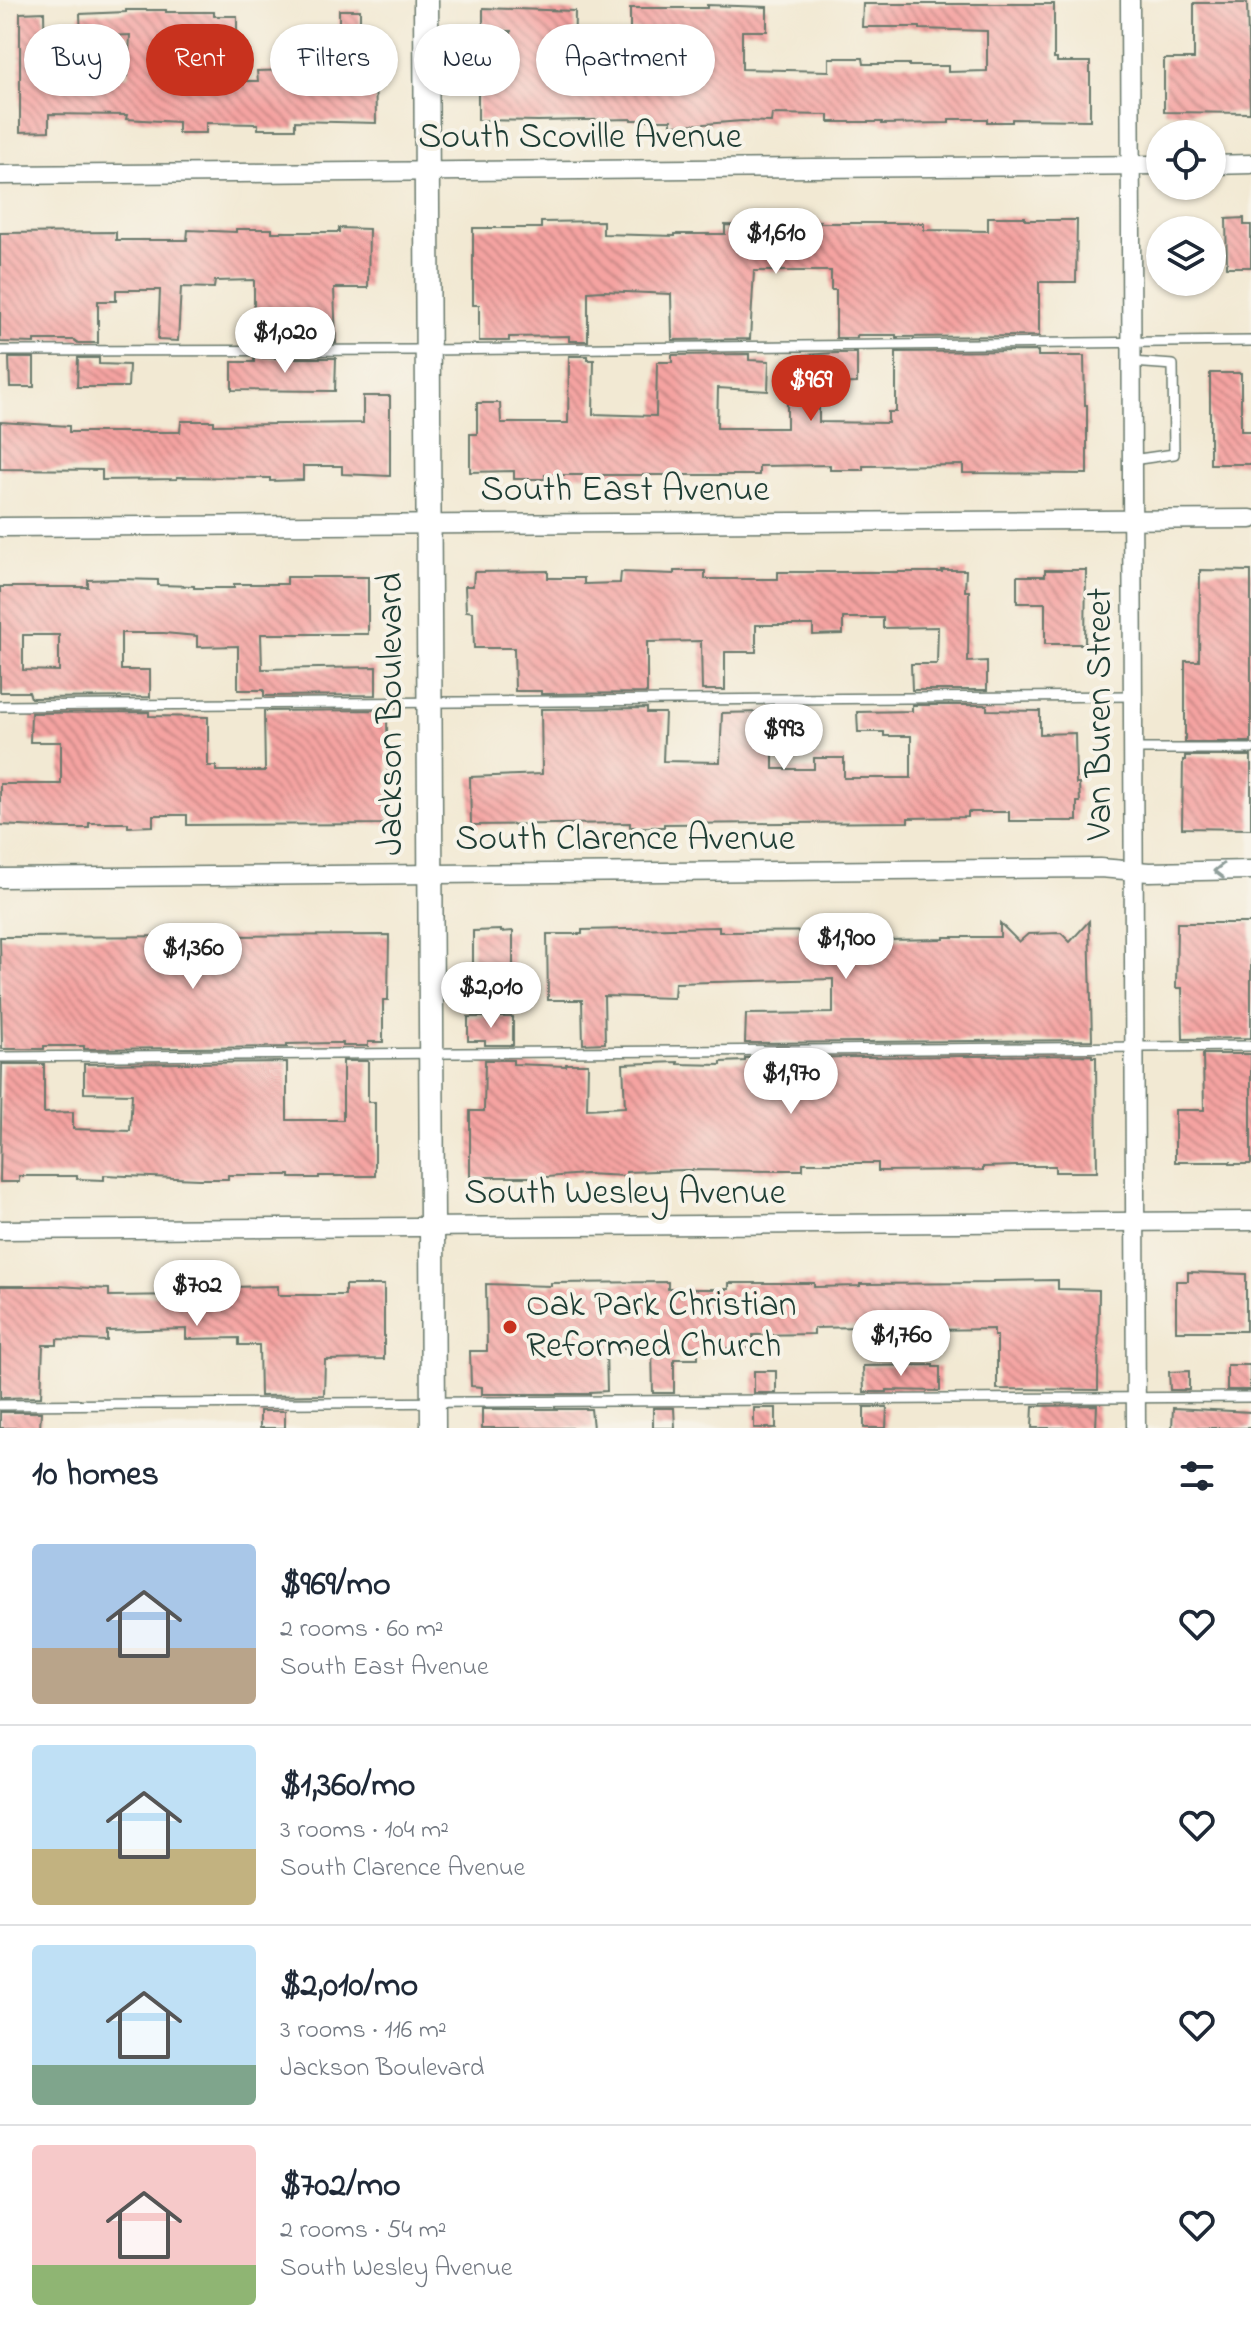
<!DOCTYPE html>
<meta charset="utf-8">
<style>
body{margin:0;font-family:"Indie Flower",sans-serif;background:#f6f6f7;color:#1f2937;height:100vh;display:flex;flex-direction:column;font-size:30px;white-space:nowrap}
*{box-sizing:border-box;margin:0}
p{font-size:26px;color:#747a83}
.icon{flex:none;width:44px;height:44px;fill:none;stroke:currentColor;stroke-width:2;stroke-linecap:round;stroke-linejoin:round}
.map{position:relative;height:1428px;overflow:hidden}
.side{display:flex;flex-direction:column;background:#fff;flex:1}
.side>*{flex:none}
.banner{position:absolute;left:24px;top:24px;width:800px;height:72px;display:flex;gap:16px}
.fabs{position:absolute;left:1146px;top:120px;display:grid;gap:16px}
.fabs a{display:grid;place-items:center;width:80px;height:80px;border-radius:50%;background:#fff;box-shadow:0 2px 6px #0004;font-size:40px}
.price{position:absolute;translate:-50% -68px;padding:0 18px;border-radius:28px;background:#fff;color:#222;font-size:26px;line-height:52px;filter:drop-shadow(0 2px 4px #0008)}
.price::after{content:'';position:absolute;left:50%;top:48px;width:24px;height:18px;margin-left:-12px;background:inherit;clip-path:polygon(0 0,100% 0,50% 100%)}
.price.selected{background:#c8321e;color:#fff}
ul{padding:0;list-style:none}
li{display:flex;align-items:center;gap:24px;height:200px;padding:0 32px}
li+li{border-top:2px solid #e0e1e3}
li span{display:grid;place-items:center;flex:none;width:224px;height:160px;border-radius:8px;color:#555}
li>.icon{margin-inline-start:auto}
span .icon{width:96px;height:96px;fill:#fffc;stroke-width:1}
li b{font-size:34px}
h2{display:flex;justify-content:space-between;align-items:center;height:96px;padding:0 32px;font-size:34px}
.chip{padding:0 28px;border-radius:36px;background:#fff;box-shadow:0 2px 6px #0004;font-size:28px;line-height:72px}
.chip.selected{background:#c8321e;color:#fff}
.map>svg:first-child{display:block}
.building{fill:url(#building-back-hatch);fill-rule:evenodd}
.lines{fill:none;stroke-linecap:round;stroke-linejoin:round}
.service-casing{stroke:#69796c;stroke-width:12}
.minor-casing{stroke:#69796c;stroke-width:21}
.tertiary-casing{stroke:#69796c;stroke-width:27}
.service{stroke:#fff;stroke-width:9}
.minor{stroke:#fff;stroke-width:18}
.tertiary{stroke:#fff;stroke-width:24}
.oneway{stroke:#8f9e9a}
.poi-dot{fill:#c8321e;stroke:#f7f3e8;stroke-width:3}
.labels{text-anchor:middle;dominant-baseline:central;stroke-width:8;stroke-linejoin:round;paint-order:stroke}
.street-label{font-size:36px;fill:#1f3d34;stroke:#f7f3e8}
.poi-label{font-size:36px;fill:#1f3d34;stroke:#f7f3e8;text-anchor:start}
</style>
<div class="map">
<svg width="1251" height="1428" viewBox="0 0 1251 1428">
<defs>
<pattern id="building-back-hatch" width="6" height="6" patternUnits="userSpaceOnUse" patternTransform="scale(2)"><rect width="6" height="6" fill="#f5a3a1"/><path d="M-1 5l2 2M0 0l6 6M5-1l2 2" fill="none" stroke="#c68684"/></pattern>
</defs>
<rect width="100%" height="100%" fill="#f7f3e8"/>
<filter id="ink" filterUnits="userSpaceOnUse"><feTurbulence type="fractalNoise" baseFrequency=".0125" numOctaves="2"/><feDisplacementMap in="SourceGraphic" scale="16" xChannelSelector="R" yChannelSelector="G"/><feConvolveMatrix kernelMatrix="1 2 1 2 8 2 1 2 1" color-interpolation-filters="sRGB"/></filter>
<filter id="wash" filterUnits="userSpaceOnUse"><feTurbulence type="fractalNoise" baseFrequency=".006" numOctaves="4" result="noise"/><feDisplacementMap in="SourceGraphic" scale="32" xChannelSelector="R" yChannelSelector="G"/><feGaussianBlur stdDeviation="1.8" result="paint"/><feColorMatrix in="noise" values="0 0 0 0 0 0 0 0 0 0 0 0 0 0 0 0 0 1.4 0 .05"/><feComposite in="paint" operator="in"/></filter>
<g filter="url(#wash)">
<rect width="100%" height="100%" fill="#f2e9d3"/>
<g id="blocks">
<g class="building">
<polygon points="1194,3 1247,3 1250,113 1164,112 1164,59 1194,59"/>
<polygon points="863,4 1054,4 1054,59 1057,59 1057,62 1090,62 1090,120 1012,119 1012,122 987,122 987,119 949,119 949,123 882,124 882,122 829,122 829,115 772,114 771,122 742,121 704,124 671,125 671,120 631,120 631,119 538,121 478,120 478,68 511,68 511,31 483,31 483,8 575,11 574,67 619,67 619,77 671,76 670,29 630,30 630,8 707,8 707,5 767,7 767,31 742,31 742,69 829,71 829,58 863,58 864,64 909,64 909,66 948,66 948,72 987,71 987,31 920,29 920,27 862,27"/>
<polygon points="126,10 166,10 166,12 214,12 214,16 237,16 237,38 217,38 217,34 166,35 165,74 206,74 206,81 258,81 257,71 294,70 294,81 339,81 339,10 360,10 360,64 375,64 376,123 295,121 295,129 258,129 258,124 206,123 206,133 178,133 178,122 126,119 127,115 49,114 49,131 20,132 20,13 44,12 45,63 49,63 49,76 128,76 130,35 81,37 80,14 126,12"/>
<polygon points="988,217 1025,217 1025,220 1077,220 1076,282 1039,282 1039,336 896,337 896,335 857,335 857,338 836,338 836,290 831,290 831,271 754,271 750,339 672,340 671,294 603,291 588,292 588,341 569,341 569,336 509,337 509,341 479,341 479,305 473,305 473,228 541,228 541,222 603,221 603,234 675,236 675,234 725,234 725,225 779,226 779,221 820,221 820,223 924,223 924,230 988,231"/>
<polygon points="1244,218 1244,225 1251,225 1251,267 1227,267 1226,219"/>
<polygon points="339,228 369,229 368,288 334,288 336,343 254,343 254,280 215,281 214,288 181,287 178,341 158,340 160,290 116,290 116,301 98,301 98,343 78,343 74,340 34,340 34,343 0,342 0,233 116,232 116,240 187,240 188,230 236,232 236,229 272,229 272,232 339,232"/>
<polygon points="1038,351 1038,356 1084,356 1085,405 1087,405 1087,474 963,473 963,465 863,466 863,470 830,470 830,465 759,466 759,475 545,475 545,479 514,479 514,471 470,472 470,434 477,434 477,403 500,403 501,423 568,423 569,356 588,356 588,360 594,360 593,414 656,416 657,362 672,362 672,355 749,354 749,360 769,361 768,391 718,388 717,428 787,428 787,400 819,400 819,422 888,423 888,412 896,412 896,352"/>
<polygon points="836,353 857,353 857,383 804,384 804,355"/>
<polygon points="9,358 34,358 34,387 10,387"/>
<polygon points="78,358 99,358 99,364 129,365 128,387 77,387"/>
<polygon points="254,358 336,358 335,391 232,390 232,362 254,362"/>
<polygon points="1210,373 1241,373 1241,431 1251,431 1251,464 1210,464"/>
<polygon points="363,396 390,396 390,476 342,474 342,466 303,466 303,480 270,481 270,478 177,477 177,479 102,480 102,470 0,469 0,422 69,426 69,432 180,432 181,421 214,421 214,425 363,423"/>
<polygon points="942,570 966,570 965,591 969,591 968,662 987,661 987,690 912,690 911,664 937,664 938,627 883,628 883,618 843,618 843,634 813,635 813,625 756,625 756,652 725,652 725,690 702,690 701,641 647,642 647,693 541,694 541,691 515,691 514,648 474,648 473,612 466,611 465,586 473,586 474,572 548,571 548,578 584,578 584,584 620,583 621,572 674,574 674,571 705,571 705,579 778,579 778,572 942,572"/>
<polygon points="1045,570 1086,570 1085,644 1045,644 1045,603 1017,603 1017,576 1045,576"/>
<polygon points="1200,570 1251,571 1251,742 1185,742 1185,661 1199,661"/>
<path d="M287,577h81v57h-107l1,35 114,-2v28l-112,1v-6h-26v-44l-41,1v-11l-33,-3h-43v37h29v27l-119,1 -2,-6h-29v-105h88v-7l32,-1 38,1v5l36,1v2h40v-4h53zM23,635h36v36l-36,-1z"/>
<polygon points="912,705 987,705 987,710 1040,711 1040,734 1075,733 1076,784 1079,784 1080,802 1077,802 1077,821 1009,821 1009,812 968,812 968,817 908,818 908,822 664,824 664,827 630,827 630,823 471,825 470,777 542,774 541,709 647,708 647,713 665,713 663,761 720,762 722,713 811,711 811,734 773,734 773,769 814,769 814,758 844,758 844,778 911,778 911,736 884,736 884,732 858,732 857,712 912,711"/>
<polygon points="376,710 376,714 387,714 388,824 187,825 187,815 153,815 153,826 128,827 128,823 89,823 89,828 62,828 0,825 0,784 61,784 61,742 30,742 31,713 149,712 149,716 208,717 208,766 216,766 216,771 265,771 264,711"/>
<polygon points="1185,756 1251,756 1251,829 1182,828 1183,760 1185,760"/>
<polygon points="1089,921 1092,1040 745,1043 746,1014 833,1013 833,979 675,983 674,998 604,996 605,1043 583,1044 582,1000 548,1000 547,934 582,934 582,930 719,927 719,932 886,931 886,940 944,939 944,937 1000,937 1000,923 1019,942 1028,934 1061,933 1070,942"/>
<polygon points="1177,923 1251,923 1251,1038 1183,1039 1182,988 1176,988"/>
<polygon points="501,930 501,932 513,931 513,973 505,973 505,980 498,979 498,982 473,979 473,931"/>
<polygon points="389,935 388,1000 383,1000 383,1042 368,1042 368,1046 343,1046 343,1043 333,1043 287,1044 287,1047 84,1049 84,1046 44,1046 44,1049 2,1049 0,937"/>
<polygon points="468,1017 513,1017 513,1045 485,1045 485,1041 468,1041"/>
<polygon points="1203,1054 1251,1054 1251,1164 1230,1164 1230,1162 1175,1162 1175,1110 1204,1110"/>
<polygon points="1092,1055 1092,1057 1096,1057 1097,1172 1055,1172 1055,1166 1016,1166 983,1167 983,1170 878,1171 878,1163 803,1163 803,1170 780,1170 780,1171 685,1170 626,1172 626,1176 585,1174 547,1177 470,1177 470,1111 484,1111 485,1060 513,1060 513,1064 566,1066 566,1064 588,1064 587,1109 625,1107 623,1064 678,1062 678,1064 721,1065 721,1062 745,1061 745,1058"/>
<polygon points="343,1061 368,1061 368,1102 375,1102 375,1176 319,1176 319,1178 290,1178 290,1175 228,1175 228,1179 199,1179 104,1175 104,1180 77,1179 77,1176 19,1176 19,1182 0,1182 2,1064 44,1064 44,1113 73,1112 73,1129 130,1131 132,1094 84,1093 84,1064 287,1062 287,1120 343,1120"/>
<polygon points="1188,1272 1246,1274 1246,1331 1176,1331 1176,1281 1188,1281"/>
<polygon points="1058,1280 1058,1289 1099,1290 1098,1390 997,1389 997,1336 994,1336 994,1329 860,1331 860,1327 814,1328 814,1334 753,1335 753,1348 698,1349 698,1359 674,1359 674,1393 653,1393 652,1348 606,1348 607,1391 590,1392 590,1394 482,1394 482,1387 471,1386 470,1351 487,1351 486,1284 551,1286 551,1283 668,1282 668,1289 729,1289 729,1283 814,1283 814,1287 860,1286 860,1284 993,1283 993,1281"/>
<polygon points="345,1285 384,1285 384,1359 325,1360 324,1395 260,1396 259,1345 239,1345 239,1338 186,1339 186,1329 107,1331 107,1341 57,1339 57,1345 43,1345 41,1397 0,1398 0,1286 57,1286 109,1289 109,1296 186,1295 186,1288 278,1286 278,1295 345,1295"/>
<polygon points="933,1365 933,1367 940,1367 940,1391 887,1390 887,1392 864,1392 863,1366"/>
<rect x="1227" y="1365" width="23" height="25"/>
<rect x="754" y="1371" width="22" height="22"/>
<polygon points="1189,1371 1189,1390 1170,1390 1169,1372"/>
<polygon points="1097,1405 1096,1428 1032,1428 1033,1406"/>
<polygon points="864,1407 887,1407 886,1428 864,1428"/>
<polygon points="653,1408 674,1408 675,1428 653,1428"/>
<rect x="754" y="1408" width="22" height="20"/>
<polygon points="1173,1408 1251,1412 1251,1428 1172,1428"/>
<polygon points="482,1409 591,1409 593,1428 482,1428"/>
<rect x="260" y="1411" width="25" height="17"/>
<polygon points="0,1412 41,1412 40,1428 0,1428"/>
</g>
</g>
</g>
<g filter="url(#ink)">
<use href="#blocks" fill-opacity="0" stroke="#69796c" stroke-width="2"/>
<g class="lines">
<defs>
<g id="service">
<polyline points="0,351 427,350 1251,341"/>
<polyline points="1132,362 1173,365 1174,454 1132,460"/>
<polyline points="0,706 1133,696"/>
<polyline points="1133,749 1251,749"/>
<polyline points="0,1057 1251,1046"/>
<polyline points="0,1405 1251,1397"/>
</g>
<g id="minor">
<polyline points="1130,0 1136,1428"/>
<polyline points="1212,165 1251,164"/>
<polyline points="0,175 1160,165"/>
<polyline points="0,527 1251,519"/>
<polyline points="0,878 1100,868 1149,872 1251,870"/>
<polyline points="0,1230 1251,1221"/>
</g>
<polyline id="tertiary" points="426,0 433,1428"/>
</defs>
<use href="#service" class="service-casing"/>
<use href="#minor" class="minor-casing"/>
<use href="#tertiary" class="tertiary-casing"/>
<use href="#service" class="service"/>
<use href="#minor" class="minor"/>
<use href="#tertiary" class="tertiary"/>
</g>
<defs><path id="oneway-chevron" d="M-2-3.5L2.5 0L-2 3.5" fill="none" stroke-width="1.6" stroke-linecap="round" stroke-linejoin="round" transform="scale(2)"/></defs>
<use class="oneway" href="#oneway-chevron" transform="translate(1219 871) rotate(179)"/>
</g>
<circle class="poi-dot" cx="510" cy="1327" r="8"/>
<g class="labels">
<g class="street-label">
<text x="580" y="138">South Scoville Avenue</text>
<text x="625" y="491">South East Avenue</text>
<text transform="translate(392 714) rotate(-90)">Jackson Boulevard</text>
<text transform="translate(1101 714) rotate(-90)">Van Buren Street</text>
<text x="625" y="840">South Clarence Avenue</text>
<text x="625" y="1194">South Wesley Avenue</text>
</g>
<g class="poi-label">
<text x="526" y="1306">Oak Park Christian<tspan x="526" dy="41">Reformed Church</tspan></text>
</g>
</g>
</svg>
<div class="fabs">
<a><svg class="icon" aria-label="locate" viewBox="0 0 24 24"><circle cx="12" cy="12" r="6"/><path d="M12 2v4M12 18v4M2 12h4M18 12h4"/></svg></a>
<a><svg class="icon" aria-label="layers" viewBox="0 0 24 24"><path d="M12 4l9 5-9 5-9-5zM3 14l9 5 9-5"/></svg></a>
</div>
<b class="price" style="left:776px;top:276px">$1,610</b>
<b class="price" style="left:285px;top:375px">$1,020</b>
<b class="price selected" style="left:811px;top:423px">$969</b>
<b class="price" style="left:784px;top:772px">$993</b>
<b class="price" style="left:846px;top:981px">$1,900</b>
<b class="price" style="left:193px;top:991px">$1,360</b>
<b class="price" style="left:491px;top:1030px">$2,010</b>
<b class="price" style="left:791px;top:1116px">$1,970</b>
<b class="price" style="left:197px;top:1328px">$702</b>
<b class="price" style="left:901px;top:1378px">$1,760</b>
<div class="banner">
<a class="chip">Buy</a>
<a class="chip selected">Rent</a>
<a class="chip">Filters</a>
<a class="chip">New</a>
<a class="chip">Apartment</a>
</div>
</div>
<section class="side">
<h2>10 homes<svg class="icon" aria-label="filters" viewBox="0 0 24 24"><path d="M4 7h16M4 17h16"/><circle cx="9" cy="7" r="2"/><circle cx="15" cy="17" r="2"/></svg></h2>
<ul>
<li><span style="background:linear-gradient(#a9c7e8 65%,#b9a48a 0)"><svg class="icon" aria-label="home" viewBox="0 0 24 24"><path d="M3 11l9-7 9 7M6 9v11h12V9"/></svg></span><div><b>$969/mo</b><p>2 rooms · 60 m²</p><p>South East Avenue</p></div><svg class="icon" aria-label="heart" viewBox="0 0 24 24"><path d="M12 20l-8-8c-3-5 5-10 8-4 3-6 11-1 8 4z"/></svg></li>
<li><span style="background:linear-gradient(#bfe0f5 65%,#c2b280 0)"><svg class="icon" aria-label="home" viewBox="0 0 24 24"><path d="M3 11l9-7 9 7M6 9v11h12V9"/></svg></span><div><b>$1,360/mo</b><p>3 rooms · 104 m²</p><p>South Clarence Avenue</p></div><svg class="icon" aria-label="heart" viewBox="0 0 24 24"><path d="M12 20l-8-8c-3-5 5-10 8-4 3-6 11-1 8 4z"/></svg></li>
<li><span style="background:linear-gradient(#bfe0f5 75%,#7fa58c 0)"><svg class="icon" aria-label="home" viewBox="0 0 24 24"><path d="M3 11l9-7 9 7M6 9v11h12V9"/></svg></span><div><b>$2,010/mo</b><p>3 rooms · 116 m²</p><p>Jackson Boulevard</p></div><svg class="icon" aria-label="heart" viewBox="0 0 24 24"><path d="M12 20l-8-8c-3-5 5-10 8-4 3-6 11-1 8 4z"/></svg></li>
<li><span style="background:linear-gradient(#f6c9c9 75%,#8fb573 0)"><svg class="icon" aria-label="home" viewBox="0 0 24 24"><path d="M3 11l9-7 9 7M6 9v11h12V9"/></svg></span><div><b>$702/mo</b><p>2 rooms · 54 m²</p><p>South Wesley Avenue</p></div><svg class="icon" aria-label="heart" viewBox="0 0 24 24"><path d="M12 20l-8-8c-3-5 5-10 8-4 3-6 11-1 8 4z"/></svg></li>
</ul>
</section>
